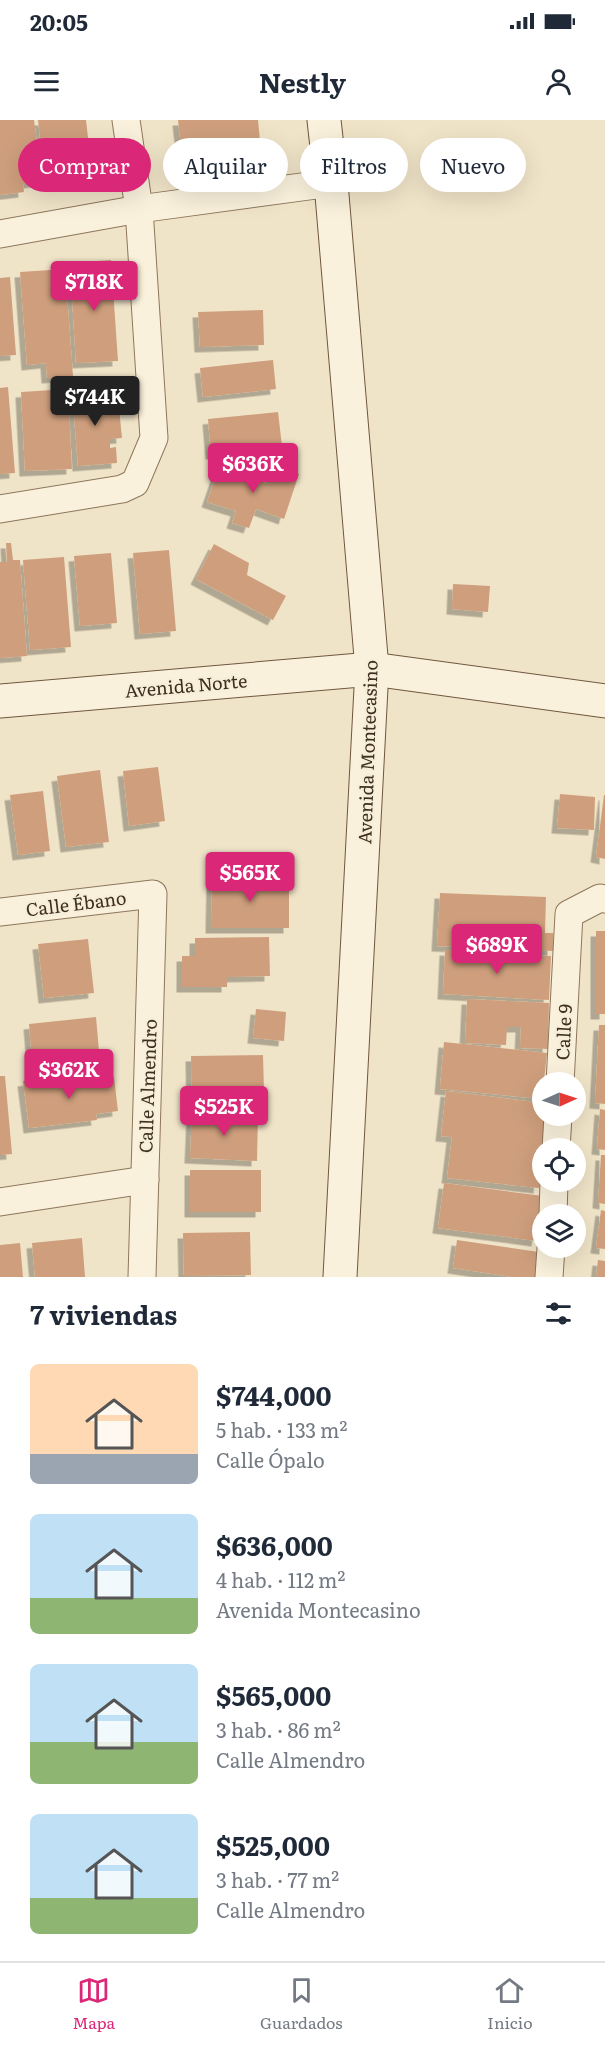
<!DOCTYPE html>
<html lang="es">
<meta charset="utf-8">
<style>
body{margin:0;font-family:Literata,serif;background:#f2f2f3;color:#1f2937;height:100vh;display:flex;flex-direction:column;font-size:22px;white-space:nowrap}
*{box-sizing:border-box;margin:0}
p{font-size:20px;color:#747a83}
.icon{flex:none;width:33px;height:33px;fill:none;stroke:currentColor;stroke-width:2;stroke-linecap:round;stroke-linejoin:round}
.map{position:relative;height:1157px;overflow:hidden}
.drawer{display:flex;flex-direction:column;background:#fff;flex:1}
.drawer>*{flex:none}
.hud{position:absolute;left:18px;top:18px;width:570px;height:54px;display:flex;gap:12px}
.needle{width:39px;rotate:87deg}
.buttons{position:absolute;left:532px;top:952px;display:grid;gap:12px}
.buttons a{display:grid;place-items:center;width:54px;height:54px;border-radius:50%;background:#fff;box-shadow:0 6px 24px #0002;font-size:30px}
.price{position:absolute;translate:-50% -51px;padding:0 14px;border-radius:6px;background:#db2777;color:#fff;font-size:20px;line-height:39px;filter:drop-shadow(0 2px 3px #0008)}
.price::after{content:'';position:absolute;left:50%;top:36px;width:18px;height:14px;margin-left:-9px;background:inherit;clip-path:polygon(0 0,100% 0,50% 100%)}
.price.on{background:#222;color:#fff}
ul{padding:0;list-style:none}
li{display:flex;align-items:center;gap:18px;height:150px;padding:0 30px}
li span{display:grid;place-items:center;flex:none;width:168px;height:120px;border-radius:9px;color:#555}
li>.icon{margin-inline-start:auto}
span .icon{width:72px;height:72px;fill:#fffc;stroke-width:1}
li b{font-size:26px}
h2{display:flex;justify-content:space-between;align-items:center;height:72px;padding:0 30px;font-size:26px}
.tag{padding:0 21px;border-radius:27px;background:#fff;box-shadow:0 6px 24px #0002;font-size:21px;line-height:54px}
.tag.on{background:#db2777;color:#fff}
.status{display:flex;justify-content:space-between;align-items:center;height:42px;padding:0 30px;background:#fff;direction:ltr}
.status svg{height:16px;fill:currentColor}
header{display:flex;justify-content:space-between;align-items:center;height:78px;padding:0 30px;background:#fff;font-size:27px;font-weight:700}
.tab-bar{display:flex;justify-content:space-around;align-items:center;height:84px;border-top:2px solid #e0e1e3;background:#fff;font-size:16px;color:#747a83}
.tab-bar a{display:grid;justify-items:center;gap:3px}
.tab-bar .on{color:#db2777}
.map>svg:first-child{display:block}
.building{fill:#cf9f7d;filter:url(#shadow)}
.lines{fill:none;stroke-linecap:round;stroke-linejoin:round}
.street-casing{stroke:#8d765c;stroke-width:29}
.secondary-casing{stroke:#6f573f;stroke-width:35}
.street{stroke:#faf1dc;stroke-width:27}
.secondary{stroke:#faf1dc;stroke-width:33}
.labels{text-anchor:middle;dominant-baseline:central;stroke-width:4.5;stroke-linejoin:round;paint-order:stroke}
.street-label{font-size:18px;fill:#3d2e20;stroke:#f7eed8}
</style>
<div class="status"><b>20:05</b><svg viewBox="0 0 49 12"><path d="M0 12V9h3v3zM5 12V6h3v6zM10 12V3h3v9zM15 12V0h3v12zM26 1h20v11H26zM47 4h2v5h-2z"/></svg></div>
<header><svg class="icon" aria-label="menu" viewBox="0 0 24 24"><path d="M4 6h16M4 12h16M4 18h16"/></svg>Nestly<svg class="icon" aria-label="person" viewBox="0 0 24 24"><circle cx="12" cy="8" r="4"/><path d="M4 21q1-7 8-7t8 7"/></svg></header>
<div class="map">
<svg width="605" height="1157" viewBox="0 0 605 1157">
<defs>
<filter id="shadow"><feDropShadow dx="-5.5" dy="5.5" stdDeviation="0" flood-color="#0004"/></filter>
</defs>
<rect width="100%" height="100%" fill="#f0e4c8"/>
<g class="building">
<polygon points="0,0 34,0 42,61 23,64 24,72 0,75"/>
<polygon points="38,0 86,0 92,52 61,55 60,43 43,45"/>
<polygon points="178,0 258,0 261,31 183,43"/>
<polygon points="111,140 118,241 76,243 70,143"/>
<polygon points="65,149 73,256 47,258 46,243 27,245 20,152"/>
<polygon points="10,157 16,235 0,236 0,158"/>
<polygon points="263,190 264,225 200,227 198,192"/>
<polygon points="273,240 276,269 203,277 200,248"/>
<polygon points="8,267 15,353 0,354 0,268"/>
<polygon points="106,267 108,290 119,288 122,318 110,319 110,328 116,327 117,343 78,346 72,270"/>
<polygon points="68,269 72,349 25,351 21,272"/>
<polygon points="278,292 282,326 211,334 208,299"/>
<polygon points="275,345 299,354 284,399 256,389 249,408 232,403 236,391 207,382 219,347 269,364"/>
<polygon points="6,423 11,423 13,440 20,440 27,536 0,538 0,442 7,442"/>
<polygon points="214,424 249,443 247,455 286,476 273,500 196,459"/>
<polygon points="169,430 176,511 140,514 133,433"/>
<polygon points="111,433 117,503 80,506 74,436"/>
<polygon points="64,437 71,527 30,530 23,440"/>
<polygon points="453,464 490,466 488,492 452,489"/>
<polygon points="158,647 165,701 129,706 123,651"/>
<polygon points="100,650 109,722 66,727 57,656"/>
<polygon points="43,671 50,731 18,735 10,675"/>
<polygon points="560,674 595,677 594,710 557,708"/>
<polygon points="604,675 605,675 605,739 596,737"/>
<polygon points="212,757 289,758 289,808 211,808"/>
<polygon points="440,773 546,777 545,813 553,813 553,831 437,826"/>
<rect x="596" y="811" width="9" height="83"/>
<polygon points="269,817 270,856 227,857 227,867 182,867 182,836 195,836 195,818"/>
<polygon points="88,819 94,873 44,878 38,824"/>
<polygon points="445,830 551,836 549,880 443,874"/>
<polygon points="467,879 549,883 548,929 520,928 521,907 507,907 506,925 465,923"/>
<polygon points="256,889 286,892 284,921 253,918"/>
<polygon points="96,897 99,931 74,933 76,947 33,951 29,904"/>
<polygon points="599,905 605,905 605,984 595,983"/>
<polygon points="444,922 547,933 542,979 440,969"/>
<polygon points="263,935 264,971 223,972 223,986 192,987 191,936"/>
<polygon points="89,954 90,959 114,957 118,991 96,994 97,1000 29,1008 23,961"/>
<polygon points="0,956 5,956 12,1034 0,1035"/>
<polygon points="446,971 543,983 543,996 546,996 539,1068 447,1058 452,1017 441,1016"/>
<polygon points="600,989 605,990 605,1030 597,1029"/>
<polygon points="192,992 258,995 257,1041 190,1038"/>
<polygon points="601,1035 605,1035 605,1084 598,1083"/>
<rect x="190" y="1050" width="71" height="42"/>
<polygon points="444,1063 543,1076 537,1121 438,1108"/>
<polygon points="601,1090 605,1091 605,1129 596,1128"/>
<polygon points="250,1112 251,1155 184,1156 183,1113"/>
<polygon points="82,1118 85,1157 35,1157 32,1123"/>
<polygon points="457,1120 539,1132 536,1157 513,1157 453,1148"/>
<polygon points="20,1123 23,1157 0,1157 0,1125"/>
<polygon points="598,1140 605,1141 605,1157 596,1157"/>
</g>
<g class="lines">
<defs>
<g id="street">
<polyline points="0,114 139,89 331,63"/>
<polyline points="0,389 122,369 135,363 154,318 139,89 126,0"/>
<polyline points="0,792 153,774 142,1157"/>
<polyline points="560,963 569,794 600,778 605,779"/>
<polyline points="556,1029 558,996"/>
<polyline points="0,1082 145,1060"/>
<polyline points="553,1095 554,1062"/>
<polyline points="549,1157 551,1128"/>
</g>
<g id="secondary">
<polyline points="324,0 331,63 372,549 340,1157"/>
<polyline points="0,581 372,549 605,581"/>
</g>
</defs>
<use href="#street" class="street-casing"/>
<use href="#secondary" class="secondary-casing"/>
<use href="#street" class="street"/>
<use href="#secondary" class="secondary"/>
</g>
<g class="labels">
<g class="street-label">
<text transform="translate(186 565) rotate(-5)">Avenida Norte</text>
<text transform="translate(367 632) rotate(-88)">Avenida Montecasino</text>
<text transform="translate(76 783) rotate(-7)">Calle Ébano</text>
<text transform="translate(563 912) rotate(-87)">Calle 9</text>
<text transform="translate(147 966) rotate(-88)">Calle Almendro</text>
</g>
</g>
</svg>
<div class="buttons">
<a><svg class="needle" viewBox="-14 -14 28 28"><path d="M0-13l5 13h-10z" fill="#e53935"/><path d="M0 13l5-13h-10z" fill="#747a83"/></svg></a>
<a><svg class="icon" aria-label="locate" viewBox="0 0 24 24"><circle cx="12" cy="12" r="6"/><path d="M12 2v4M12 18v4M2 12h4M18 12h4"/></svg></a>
<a><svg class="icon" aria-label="layers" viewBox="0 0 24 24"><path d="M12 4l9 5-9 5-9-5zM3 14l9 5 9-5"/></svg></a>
</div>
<b class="price" style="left:94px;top:192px">$718K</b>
<b class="price on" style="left:95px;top:307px">$744K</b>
<b class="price" style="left:253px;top:374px">$636K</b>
<b class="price" style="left:250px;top:783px">$565K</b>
<b class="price" style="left:497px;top:855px">$689K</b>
<b class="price" style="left:69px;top:980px">$362K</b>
<b class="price" style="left:224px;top:1017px">$525K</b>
<div class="hud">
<a class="tag on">Comprar</a>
<a class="tag">Alquilar</a>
<a class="tag">Filtros</a>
<a class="tag">Nuevo</a>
</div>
</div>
<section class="drawer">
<h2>7 viviendas<svg class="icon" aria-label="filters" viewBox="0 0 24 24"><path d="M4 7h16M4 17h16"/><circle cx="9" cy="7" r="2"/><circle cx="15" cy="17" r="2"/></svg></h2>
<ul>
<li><span style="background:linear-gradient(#ffd9b3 75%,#9aa5b1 0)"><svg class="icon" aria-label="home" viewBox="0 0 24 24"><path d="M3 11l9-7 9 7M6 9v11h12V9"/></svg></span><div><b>$744,000</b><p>5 hab. · 133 m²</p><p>Calle Ópalo</p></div></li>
<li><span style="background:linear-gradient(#bfe0f5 70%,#8fb573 0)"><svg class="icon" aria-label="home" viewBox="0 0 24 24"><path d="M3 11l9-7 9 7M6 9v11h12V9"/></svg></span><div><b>$636,000</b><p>4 hab. · 112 m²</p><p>Avenida Montecasino</p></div></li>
<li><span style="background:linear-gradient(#bfe0f5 65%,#8fb573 0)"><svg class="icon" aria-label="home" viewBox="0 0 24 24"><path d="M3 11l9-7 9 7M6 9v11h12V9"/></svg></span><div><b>$565,000</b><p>3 hab. · 86 m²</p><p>Calle Almendro</p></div></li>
<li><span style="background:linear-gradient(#bfe0f5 70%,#8fb573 0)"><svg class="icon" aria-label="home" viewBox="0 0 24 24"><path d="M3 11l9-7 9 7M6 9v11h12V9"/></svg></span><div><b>$525,000</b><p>3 hab. · 77 m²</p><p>Calle Almendro</p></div></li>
</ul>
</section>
<nav class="tab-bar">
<a class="on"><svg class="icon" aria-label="map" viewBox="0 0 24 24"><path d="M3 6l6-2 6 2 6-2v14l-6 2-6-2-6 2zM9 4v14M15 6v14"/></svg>Mapa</a>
<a><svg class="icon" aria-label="saved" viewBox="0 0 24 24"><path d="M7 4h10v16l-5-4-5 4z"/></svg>Guardados</a>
<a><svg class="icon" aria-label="home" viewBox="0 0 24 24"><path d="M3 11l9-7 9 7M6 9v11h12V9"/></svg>Inicio</a>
</nav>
